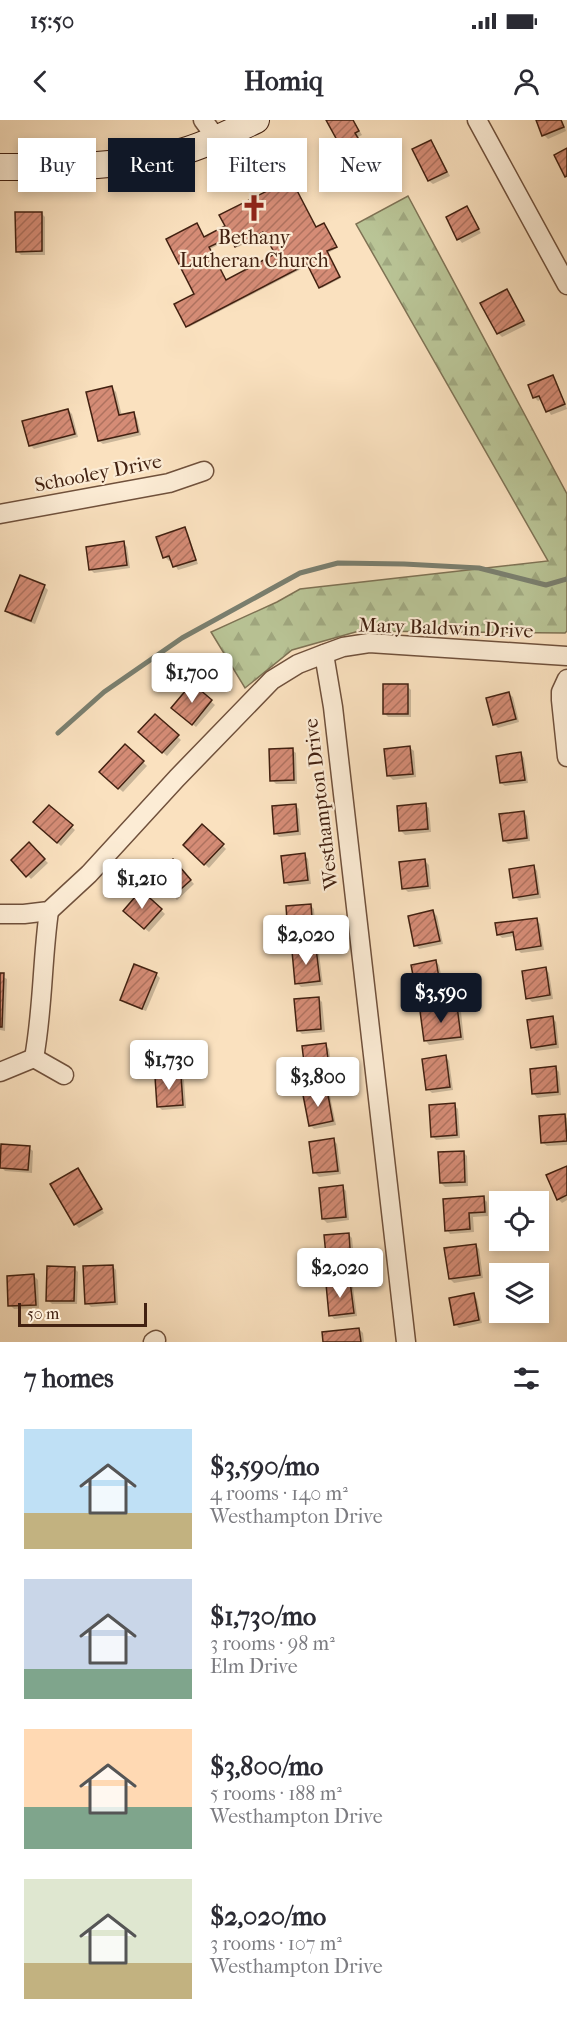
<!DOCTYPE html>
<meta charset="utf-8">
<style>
body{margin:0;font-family:"IM FELL French Canon",serif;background:#f2f2f3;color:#2b2b33;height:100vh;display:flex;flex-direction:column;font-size:22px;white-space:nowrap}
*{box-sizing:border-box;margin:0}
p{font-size:20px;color:#7c7c81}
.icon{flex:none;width:33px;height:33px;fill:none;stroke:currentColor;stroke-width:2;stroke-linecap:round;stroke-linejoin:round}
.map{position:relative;height:1222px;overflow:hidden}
.panel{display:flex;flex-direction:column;background:#fff;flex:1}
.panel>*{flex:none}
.guide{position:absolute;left:18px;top:18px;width:531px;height:54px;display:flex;gap:12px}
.controls{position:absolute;left:489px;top:1071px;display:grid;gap:12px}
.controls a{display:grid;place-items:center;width:60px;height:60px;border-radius:0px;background:#fff;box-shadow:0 3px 9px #0003;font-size:30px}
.scale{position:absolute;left:18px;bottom:15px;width:129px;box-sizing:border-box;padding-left:6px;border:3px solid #422111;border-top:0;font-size:16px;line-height:21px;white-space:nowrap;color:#422111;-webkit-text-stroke:4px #fcecd5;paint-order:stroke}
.price{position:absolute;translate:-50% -51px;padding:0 14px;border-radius:6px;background:#fff;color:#222;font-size:20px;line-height:39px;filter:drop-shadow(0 2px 3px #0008)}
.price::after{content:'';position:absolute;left:50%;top:36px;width:18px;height:14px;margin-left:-9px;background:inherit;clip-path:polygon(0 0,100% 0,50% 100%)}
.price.active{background:#111827;color:#fff}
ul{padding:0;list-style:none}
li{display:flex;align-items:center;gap:18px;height:150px;padding:0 24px}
li span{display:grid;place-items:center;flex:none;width:168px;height:120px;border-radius:0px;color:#555}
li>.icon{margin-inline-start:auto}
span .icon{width:72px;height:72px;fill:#fffc;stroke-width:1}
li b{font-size:26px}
h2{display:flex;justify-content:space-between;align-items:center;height:72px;padding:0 24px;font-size:26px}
.tag{padding:0 21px;border-radius:0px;background:#fff;box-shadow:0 3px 9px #0003;font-size:21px;line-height:54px}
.tag.active{background:#111827;color:#fff}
.status{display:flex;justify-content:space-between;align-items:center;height:42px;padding:0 30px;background:#fff;direction:ltr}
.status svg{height:16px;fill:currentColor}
header{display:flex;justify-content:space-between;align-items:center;height:78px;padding:0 24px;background:#fff;font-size:27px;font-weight:700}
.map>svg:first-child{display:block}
.forest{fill:url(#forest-firs);stroke:#7e7254;stroke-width:1.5}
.shadow{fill:#0003;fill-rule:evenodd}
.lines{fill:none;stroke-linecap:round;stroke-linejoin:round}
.stream{stroke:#7a7f6f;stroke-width:5}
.building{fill:url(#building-hatch);stroke:#422111;stroke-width:1.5;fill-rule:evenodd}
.minor-casing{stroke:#70513c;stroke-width:21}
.secondary-casing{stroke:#422111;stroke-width:28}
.minor{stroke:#fcecd5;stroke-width:18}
.secondary{stroke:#fcecd5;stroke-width:26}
.labels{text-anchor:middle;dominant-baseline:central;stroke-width:4.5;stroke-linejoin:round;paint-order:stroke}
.poi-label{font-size:20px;fill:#422111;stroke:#fcecd5}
.street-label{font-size:20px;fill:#422111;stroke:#fcecd5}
</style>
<div class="status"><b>15:50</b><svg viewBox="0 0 49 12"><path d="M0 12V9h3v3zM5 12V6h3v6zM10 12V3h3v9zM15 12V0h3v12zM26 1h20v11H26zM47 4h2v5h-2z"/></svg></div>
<header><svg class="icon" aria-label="back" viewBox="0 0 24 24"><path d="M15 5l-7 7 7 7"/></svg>Homiq<svg class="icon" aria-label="person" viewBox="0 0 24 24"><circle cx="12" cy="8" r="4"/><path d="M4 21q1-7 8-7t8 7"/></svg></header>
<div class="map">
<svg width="567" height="1222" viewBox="0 0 567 1222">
<defs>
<pattern id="forest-firs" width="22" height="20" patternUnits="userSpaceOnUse" patternTransform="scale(1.5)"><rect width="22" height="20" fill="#b9c496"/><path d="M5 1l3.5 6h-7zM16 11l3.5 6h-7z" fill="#a0a880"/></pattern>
<pattern id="building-hatch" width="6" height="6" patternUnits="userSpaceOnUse" patternTransform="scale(1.5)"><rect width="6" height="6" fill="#d58c76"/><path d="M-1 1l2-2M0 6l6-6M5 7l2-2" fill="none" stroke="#ae725f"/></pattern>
</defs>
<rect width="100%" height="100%" fill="#fae1bf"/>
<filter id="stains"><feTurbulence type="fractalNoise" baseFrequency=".00333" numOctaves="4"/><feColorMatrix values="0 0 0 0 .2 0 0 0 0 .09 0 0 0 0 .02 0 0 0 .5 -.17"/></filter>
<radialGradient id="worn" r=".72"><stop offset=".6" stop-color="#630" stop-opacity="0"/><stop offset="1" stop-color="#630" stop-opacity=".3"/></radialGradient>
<polygon class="forest" points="408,76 567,374 567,511 565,513 359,511 292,530 245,568 211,512 277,482 300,469 548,441 356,104"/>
<g class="shadow">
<polygon points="328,0 353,0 362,15 358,17 371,39 351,50 347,46 340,22"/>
<polygon points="537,0 562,0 566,11 548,19 544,15"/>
<polygon points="430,21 434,25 450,56 433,64 429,61 414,30"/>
<polygon points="467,88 481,113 462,123 459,119"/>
<polygon points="41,93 45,97 45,135 21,135 17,131"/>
<path d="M326,106l11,22 -9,5 13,25 -19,10 -13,-23 -120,62 -2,-1 9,-31 8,-56 23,-12 89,2zM265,113l12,22 -51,26 -16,-32 22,-11 6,9z"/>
<polygon points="507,171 526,205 502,217 498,213"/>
<polygon points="552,256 556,260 567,289 551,295 542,279 538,281 534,277"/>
<polygon points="112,268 116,272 122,296 133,294 137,298 141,315 103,324 99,321"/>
<polygon points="68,290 72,294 78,317 34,329 30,325"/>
<polygon points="184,409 188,413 198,444 178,450 172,440 169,441 165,437"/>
<polygon points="123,423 127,427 130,448 94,453 90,449"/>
<polygon points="21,457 45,467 48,470 35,504 11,495 7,491"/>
<polygon points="192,565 215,585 196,607 177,591"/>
<polygon points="407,566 411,570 411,597 388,597 384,593"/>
<polygon points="509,574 513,577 519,602 498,608 494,604"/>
<polygon points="155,596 181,620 167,636 140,612"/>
<polygon points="126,626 147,646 123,672 101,652"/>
<polygon points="410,628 414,631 416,657 393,660 389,656"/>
<polygon points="292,630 296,633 297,664 276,664 272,660"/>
<polygon points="521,634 524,638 528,663 505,666 501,663"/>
<polygon points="295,685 299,689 301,715 279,717 275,713"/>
<polygon points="425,685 429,688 431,712 405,715 401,711"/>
<polygon points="49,687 75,710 61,726 35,702"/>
<polygon points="523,692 527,696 530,721 508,724 504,721"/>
<polygon points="202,706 226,729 209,748 185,725"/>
<polygon points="29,724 48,743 31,759 13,740"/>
<polygon points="304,735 308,739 311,764 289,766 285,762"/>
<polygon points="173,741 194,764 177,780 155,756"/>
<polygon points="425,741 429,745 431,769 408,772 404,768"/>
<polygon points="534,747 537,751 541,778 519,781 515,777"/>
<polygon points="310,785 314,789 316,817 294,818 290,814"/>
<polygon points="161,790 165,794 149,812 129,795"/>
<polygon points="433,792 437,796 443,824 419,829 416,825"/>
<polygon points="536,800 540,804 544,830 521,833 517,829 515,816 502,818 498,814"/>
<polygon points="315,830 319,834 323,865 301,867 297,863"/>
<polygon points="435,841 439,845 442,859 444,858 448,862 450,873 422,879 418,875"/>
<polygon points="545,849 549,853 553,879 532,882 528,878"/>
<polygon points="156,854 160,858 146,891 125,883 122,879"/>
<polygon points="0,855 7,859 5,911 0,910"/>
<polygon points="318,878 322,882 325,912 302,914 298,910"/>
<polygon points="457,888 461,892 464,920 429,925 426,921"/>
<polygon points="552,898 556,902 559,928 536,931 532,927"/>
<polygon points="325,925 329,929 333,958 312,962 308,958"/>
<polygon points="446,937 449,941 453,970 432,973 428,969"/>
<polygon points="555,948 559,952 561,975 537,978 534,974"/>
<polygon points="180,957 184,960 186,988 162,990 158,986"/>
<polygon points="326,972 330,976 336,1005 314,1009 310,1005"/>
<polygon points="454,985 458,989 460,1018 436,1020 432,1016"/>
<polygon points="565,996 567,998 567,1025 547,1026 543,1023"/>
<polygon points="333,1020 337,1024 341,1054 319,1057 315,1053"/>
<polygon points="29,1028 33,1031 32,1053 5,1051 1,1047"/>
<polygon points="463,1032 467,1036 468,1066 445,1067 441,1063"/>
<polygon points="567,1047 567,1080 562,1083 558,1079"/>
<polygon points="78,1050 104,1093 79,1108 75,1104"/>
<polygon points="342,1067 346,1071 349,1100 327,1103 323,1099"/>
<polygon points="483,1078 487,1082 488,1096 473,1097 474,1112 450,1114 447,1110"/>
<polygon points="348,1114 352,1118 355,1147 332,1150 328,1146"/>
<polygon points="475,1125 479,1129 483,1158 454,1163 450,1159"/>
<polygon points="112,1146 116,1150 118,1185 91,1187 87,1183"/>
<polygon points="74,1148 78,1152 77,1184 52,1184 48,1180"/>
<polygon points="34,1156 38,1160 39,1188 14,1189 10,1185"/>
<polygon points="350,1163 353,1167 357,1196 334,1199 331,1195"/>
<polygon points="473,1175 477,1179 482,1203 459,1208 455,1204"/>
<polygon points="359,1209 363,1213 364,1222 325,1222 324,1213"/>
</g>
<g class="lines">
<polyline class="stream" points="58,613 104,572 182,518 300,453 338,443 404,444 479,448 546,465 567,459"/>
</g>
<g class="building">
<polygon points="326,0 353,0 359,11 355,13 368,35 346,47 333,25 338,22"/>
<polygon points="536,0 561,0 564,7 542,16"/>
<polygon points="431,20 447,52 428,61 412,29"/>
<polygon points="567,28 567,56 565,57 554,35"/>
<path d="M291,59l25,48 8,-4 13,24 -10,4 13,26 -21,11 -12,-24 -121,63 -12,-23 20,-10 -28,-55 31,-16 7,14 21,-11 -6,-11zM263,112l12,22 -49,26 -17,-33 21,-10 5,10z"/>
<polygon points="467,86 479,109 457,120 446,97"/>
<polygon points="15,92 42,92 42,131 16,132"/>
<polygon points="507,169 524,201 497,214 480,183"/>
<polygon points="553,255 565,284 546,292 539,276 533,278 528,265"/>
<polygon points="112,266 119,295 134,292 138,312 98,321 86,272"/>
<polygon points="68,289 75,314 29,326 22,301"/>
<polygon points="185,407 196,440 173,447 169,436 163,438 156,417"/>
<polygon points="124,421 127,445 89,450 86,427"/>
<polygon points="20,455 45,465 31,501 5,491"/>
<polygon points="192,563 212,580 192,605 171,588"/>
<rect x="383" y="564" width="25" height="30"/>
<polygon points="509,572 516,599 493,605 486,578"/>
<polygon points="155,594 179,615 162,633 138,612"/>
<polygon points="125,624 144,641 118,669 99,652"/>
<polygon points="410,626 413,654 387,656 384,629"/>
<polygon points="293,628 294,660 270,661 269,629"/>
<polygon points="521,632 525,660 500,663 496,636"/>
<polygon points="426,683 428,709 399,711 397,686"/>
<polygon points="296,684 298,711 274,714 272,686"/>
<polygon points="49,685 73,705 57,723 33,702"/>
<polygon points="524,691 527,718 503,721 499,694"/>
<polygon points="202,704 224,724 204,745 183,725"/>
<polygon points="29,722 45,739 26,757 11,740"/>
<polygon points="305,733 308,760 284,763 281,736"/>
<polygon points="173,739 191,760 172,777 153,756"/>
<polygon points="425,739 428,766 402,769 399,742"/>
<polygon points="534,745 538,774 513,778 509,749"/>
<polygon points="141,770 162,789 144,809 123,791"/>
<polygon points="311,784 313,813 288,815 286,786"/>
<polygon points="433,790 440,821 414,826 408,796"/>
<polygon points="537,798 541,826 516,830 513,812 497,815 495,803"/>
<polygon points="316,828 320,861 295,864 292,831"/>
<polygon points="436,840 439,858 445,857 447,870 417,876 411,845"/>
<polygon points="134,844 157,853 142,889 120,880"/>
<polygon points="546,847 550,875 526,879 522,851"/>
<polygon points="0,853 4,853 2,907 0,907"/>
<polygon points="319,877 321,909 297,911 294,879"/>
<polygon points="457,886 461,917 424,921 420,891"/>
<polygon points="553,896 556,924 531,928 527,900"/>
<polygon points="326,923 330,955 306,959 302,926"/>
<polygon points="446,935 450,967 426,970 422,939"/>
<polygon points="556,946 558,972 532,974 530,949"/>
<polygon points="181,955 183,985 157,987 155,957"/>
<polygon points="327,970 333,1001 309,1006 303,975"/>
<polygon points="455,983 457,1015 431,1017 429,985"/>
<polygon points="565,994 567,1021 541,1023 539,996"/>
<polygon points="334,1018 338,1051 313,1053 309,1022"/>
<polygon points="1,1024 30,1026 28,1050 0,1048"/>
<polygon points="464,1031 465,1062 440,1063 438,1032"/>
<polygon points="567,1046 567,1075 557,1080 546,1055"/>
<polygon points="78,1048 102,1089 74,1105 50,1064"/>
<polygon points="343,1065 346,1097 322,1099 319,1068"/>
<polygon points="484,1076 485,1092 469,1093 470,1109 445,1111 443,1079"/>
<polygon points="349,1113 351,1144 327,1146 324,1115"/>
<polygon points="476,1124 480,1155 449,1159 444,1128"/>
<polygon points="113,1145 115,1182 85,1184 83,1146"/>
<polygon points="47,1146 75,1147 74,1181 46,1181"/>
<polygon points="34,1154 36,1185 8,1186 7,1156"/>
<polygon points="350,1161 354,1193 329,1196 326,1164"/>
<polygon points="474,1173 479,1200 454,1205 449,1178"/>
<polygon points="359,1208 361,1222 323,1222 322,1212"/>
</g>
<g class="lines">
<defs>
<g id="minor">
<polyline points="203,0 217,19"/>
<polyline points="477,0 567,165"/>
<polyline points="0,394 169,363 204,351"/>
<polyline points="324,534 333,587 406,1222"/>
<polyline points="567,559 561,572 561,580 567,637"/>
<polyline points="0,794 24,794 49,791 89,754 177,658 272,560 298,544 324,534 343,527 369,523 567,536"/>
<path d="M34,938c9,-48 8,-98 15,-147"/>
<polyline points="34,938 64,955"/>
<polyline points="0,952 34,938"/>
<polyline points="153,1222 156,1220"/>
</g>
<path id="secondary" d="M0,47c62,0 123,1 184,-16 25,-7 49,-20 72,-31"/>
</defs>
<use href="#minor" class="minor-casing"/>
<use href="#secondary" class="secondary-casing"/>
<use href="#minor" class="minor"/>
<use href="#secondary" class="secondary"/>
</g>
<defs>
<symbol id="church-bare" viewBox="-9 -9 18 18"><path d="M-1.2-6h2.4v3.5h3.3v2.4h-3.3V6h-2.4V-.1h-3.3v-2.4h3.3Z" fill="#8f2418" stroke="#fcecd5" stroke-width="2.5" paint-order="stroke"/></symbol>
</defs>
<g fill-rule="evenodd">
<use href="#church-bare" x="235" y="69" width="38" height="38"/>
</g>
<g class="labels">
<g class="poi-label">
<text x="254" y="117">Bethany<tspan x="254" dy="23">Lutheran Church</tspan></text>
</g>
<g class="street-label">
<text transform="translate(98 353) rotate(-11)">Schooley Drive</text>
<text transform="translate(446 508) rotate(2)">Mary Baldwin Drive</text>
<text transform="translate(321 684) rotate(-97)">Westhampton Drive</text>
</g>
</g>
<rect width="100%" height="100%" filter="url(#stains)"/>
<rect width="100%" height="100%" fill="url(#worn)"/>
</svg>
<div class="controls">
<a><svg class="icon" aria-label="locate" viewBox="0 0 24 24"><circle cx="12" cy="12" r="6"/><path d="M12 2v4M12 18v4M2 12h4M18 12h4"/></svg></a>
<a><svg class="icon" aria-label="layers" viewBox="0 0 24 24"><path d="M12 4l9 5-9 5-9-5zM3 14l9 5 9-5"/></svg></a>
</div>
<div class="scale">50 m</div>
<b class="price" style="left:192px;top:584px">$1,700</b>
<b class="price" style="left:142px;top:790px">$1,210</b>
<b class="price" style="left:306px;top:846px">$2,020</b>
<b class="price active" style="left:441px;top:904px">$3,590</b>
<b class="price" style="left:169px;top:971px">$1,730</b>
<b class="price" style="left:318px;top:988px">$3,800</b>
<b class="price" style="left:340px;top:1179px">$2,020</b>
<div class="guide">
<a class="tag">Buy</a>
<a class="tag active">Rent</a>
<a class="tag">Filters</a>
<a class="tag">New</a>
</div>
</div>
<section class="panel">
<h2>7 homes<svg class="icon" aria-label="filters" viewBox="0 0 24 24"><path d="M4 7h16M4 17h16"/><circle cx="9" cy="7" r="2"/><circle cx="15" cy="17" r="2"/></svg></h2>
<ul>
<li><span style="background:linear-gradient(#bfe0f5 70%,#c2b280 0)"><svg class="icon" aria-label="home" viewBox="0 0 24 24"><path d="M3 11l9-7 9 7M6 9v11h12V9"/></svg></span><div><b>$3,590/mo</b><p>4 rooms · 140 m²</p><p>Westhampton Drive</p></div></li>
<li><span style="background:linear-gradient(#c9d6e8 75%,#7fa58c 0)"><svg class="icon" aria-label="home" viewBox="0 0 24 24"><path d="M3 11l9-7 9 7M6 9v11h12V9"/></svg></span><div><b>$1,730/mo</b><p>3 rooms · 98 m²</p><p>Elm Drive</p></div></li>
<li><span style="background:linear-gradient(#ffd9b3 65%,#7fa58c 0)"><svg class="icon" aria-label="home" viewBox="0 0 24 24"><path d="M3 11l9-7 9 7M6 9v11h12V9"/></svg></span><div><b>$3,800/mo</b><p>5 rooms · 188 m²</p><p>Westhampton Drive</p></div></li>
<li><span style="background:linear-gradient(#dfe7d0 70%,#c2b280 0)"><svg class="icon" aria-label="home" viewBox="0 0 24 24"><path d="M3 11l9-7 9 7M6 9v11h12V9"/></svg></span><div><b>$2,020/mo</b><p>3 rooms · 107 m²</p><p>Westhampton Drive</p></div></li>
</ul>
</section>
